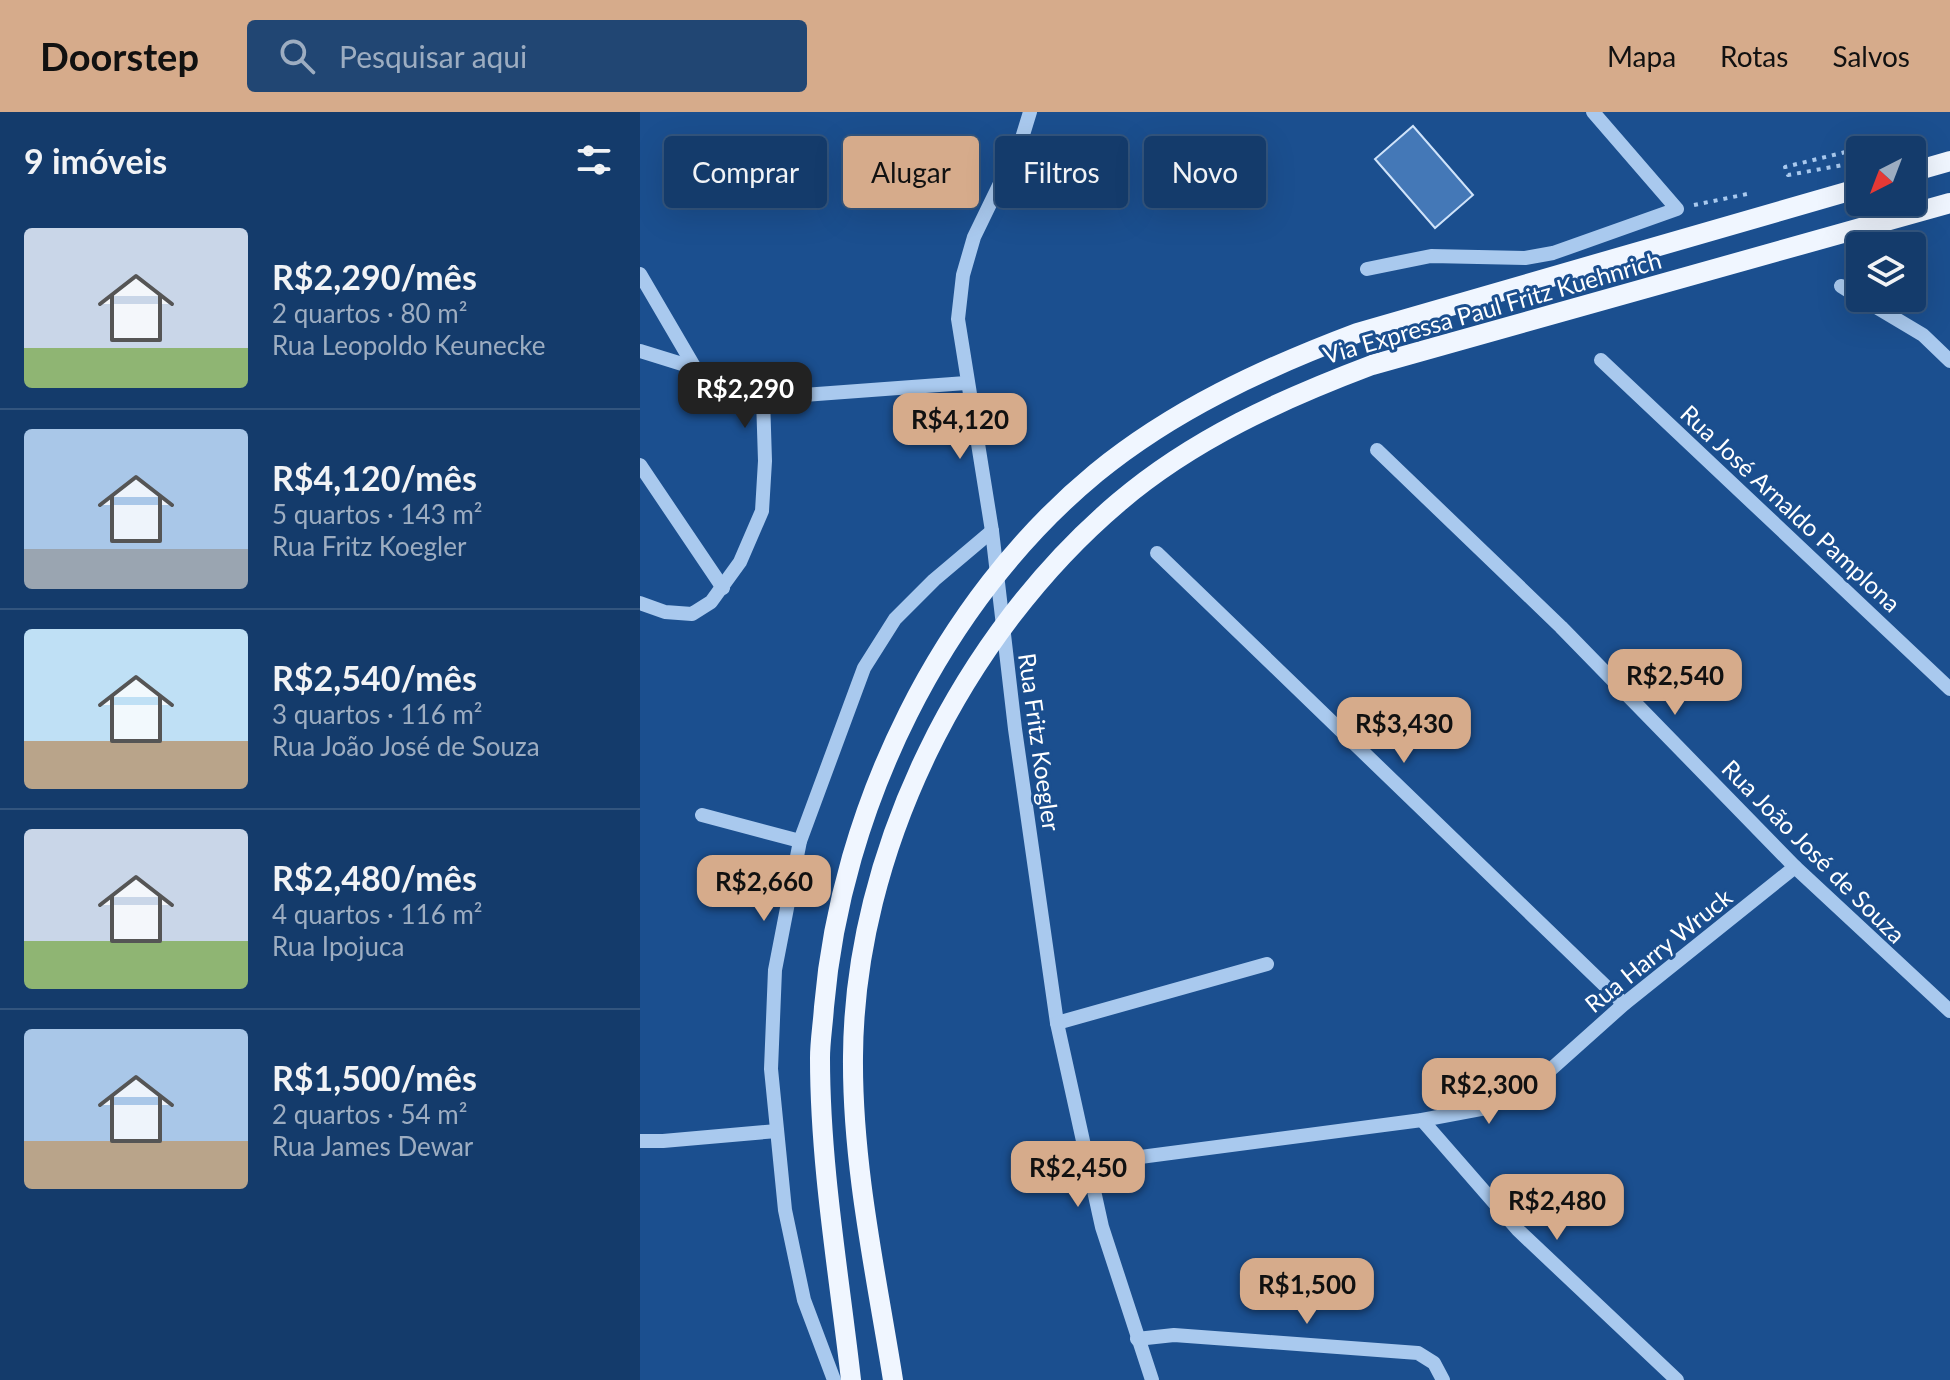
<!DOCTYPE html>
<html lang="pt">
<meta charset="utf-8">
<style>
body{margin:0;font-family:Lato,sans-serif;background:#214673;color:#f1f3f6;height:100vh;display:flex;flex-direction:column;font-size:30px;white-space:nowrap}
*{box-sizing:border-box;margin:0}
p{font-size:26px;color:#9dadc1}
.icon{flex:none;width:44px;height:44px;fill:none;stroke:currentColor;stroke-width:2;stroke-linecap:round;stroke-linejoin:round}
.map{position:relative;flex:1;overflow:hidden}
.drawer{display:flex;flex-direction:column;background:#143b6b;width:640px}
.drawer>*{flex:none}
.hud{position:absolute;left:24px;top:24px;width:760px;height:72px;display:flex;gap:16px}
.needle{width:52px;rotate:222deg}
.fabs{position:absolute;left:1206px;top:24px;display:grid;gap:16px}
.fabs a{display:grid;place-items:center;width:80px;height:80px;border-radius:8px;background:#143b6b;box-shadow:0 8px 32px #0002,0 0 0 2px #33557e;font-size:40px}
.price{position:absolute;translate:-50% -68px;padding:0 18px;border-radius:16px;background:#d6ab8b;color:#111;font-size:26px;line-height:52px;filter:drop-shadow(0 2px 4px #0008)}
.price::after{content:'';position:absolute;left:50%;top:48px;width:24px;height:18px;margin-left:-12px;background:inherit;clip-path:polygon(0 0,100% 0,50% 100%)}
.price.on{background:#222;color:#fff}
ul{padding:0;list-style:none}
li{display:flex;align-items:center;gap:24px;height:200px;padding:0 24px}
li+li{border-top:2px solid #33557e}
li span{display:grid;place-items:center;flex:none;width:224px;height:160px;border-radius:8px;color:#555}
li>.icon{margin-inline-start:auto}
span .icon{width:96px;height:96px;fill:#fffc;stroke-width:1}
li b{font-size:34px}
h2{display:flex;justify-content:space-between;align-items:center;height:96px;padding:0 24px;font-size:34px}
.pill{padding:0 28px;border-radius:8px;background:#143b6b;box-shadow:0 8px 32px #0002,0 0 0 2px #33557e;font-size:28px;line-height:72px}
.pill.on{background:#d6ab8b;color:#111}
header{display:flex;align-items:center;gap:48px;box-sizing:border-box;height:112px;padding:0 40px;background:#d6ab8b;color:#111}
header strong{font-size:38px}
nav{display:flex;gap:44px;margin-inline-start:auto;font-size:28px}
.search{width:560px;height:72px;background:#214673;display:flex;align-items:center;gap:20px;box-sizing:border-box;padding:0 28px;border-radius:8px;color:#9dadc1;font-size:30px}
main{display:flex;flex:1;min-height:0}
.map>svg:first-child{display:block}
.building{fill:#4478b7;stroke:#cfe3fa;stroke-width:2}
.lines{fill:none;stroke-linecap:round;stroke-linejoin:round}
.path{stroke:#a9c9ee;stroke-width:4;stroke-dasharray:4 6;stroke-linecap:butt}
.minor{stroke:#a9c9ee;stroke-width:14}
.major{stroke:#f0f6ff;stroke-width:20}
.labels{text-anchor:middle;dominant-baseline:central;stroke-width:6;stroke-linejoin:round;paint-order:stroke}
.street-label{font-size:24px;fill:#fff;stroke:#1b4f8f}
</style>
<header>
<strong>Doorstep</strong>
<div class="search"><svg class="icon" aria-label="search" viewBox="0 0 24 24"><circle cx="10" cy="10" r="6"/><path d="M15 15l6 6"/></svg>Pesquisar aqui</div>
<nav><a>Mapa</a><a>Rotas</a><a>Salvos</a></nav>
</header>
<main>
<section class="drawer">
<h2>9 imóveis<svg class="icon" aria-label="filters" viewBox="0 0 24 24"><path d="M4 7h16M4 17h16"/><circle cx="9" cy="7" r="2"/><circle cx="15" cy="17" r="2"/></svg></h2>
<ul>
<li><span style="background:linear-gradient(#c9d6e8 75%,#8fb573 0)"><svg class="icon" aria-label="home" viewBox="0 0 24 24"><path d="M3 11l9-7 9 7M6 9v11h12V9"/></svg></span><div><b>R$2,290/mês</b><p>2 quartos · 80 m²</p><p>Rua Leopoldo Keunecke</p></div></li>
<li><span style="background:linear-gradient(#a9c7e8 75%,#9aa5b1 0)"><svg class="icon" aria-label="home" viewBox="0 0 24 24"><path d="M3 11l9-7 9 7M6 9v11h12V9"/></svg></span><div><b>R$4,120/mês</b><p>5 quartos · 143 m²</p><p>Rua Fritz Koegler</p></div></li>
<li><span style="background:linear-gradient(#bfe0f5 70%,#b9a48a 0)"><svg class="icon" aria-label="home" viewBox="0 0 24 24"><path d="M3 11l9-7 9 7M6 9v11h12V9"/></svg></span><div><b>R$2,540/mês</b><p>3 quartos · 116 m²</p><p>Rua João José de Souza</p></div></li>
<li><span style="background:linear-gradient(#c9d6e8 70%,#8fb573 0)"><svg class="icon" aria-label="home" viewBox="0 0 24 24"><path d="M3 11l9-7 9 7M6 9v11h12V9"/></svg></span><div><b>R$2,480/mês</b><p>4 quartos · 116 m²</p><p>Rua Ipojuca</p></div></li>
<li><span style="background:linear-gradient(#a9c7e8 70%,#b9a48a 0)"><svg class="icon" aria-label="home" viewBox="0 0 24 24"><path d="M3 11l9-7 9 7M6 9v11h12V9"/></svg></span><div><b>R$1,500/mês</b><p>2 quartos · 54 m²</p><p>Rua James Dewar</p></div></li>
</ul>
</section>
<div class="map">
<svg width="1310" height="1268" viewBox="0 0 1310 1268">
<rect width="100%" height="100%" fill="#1b4f8f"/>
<polygon class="building" points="773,14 833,83 795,116 735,47"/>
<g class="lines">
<g class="path">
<polyline points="1220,50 1148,63 1145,55 1238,32 1239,38"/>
<polyline points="1054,93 1112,81"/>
<polyline points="1272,178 1277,197"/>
</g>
<g class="minor">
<polyline points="390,0 382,26 334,125 323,163 318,207 352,419 375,617 417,911 462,1115 512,1268"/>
<polyline points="727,157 791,144 885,146 913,141 1037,97 953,0"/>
<polyline points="0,162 55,256"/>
<polyline points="1201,174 1220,186"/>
<polyline points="1221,186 1283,223 1310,249"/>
<polyline points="0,239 55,256 123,286 326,271"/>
<polyline points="961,248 1310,577"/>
<polyline points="737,338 921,515 1155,755 1310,899"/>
<polyline points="0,353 83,476"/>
<polyline points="517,441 984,892"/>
<polyline points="0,491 25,500 52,502 71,490 100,450 122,399 125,349 123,286"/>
<polyline points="62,703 160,729"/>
<polyline points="417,911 627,852"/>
<polyline points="782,1008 878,1118 1037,1268"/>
<polyline points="0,1029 23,1029 137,1019"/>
<polyline points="447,1052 782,1008 846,996 890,976 984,892 1155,755"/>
<polyline points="497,1227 534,1223 778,1241 794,1251 803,1268"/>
<polyline points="194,1268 164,1188 145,1098 131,957 135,858 160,729 224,556 255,507 294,468 352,419"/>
</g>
<g class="major">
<polyline points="1272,60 1310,49"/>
<path d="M211,1268c-12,-106 -31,-214 -31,-322 0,-17 3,-34 4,-51 17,-199 117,-406 272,-534 77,-63 168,-105 261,-140l503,-145"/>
<path d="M253,1268c-17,-106 -41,-215 -40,-323 1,-206 110,-423 266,-555 74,-63 163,-103 253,-137l578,-162"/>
</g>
</g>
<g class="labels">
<g class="street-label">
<text transform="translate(852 195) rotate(-16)">Via Expressa Paul Fritz Kuehnrich</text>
<text transform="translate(1151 396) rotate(43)">Rua José Arnaldo Pamplona</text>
<text transform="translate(400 630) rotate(82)">Rua Fritz Koegler</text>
<text transform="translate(1174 739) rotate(45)">Rua João José de Souza</text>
<text transform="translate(1018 838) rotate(-39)">Rua Harry Wruck</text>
</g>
</g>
</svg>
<div class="fabs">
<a><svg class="needle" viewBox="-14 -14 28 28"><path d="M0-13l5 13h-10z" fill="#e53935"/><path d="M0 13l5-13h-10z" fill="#9dadc1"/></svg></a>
<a><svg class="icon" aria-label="layers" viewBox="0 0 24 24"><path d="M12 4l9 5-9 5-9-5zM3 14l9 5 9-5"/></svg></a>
</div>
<b class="price on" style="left:105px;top:318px">R$2,290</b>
<b class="price" style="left:320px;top:349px">R$4,120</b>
<b class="price" style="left:1035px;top:605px">R$2,540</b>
<b class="price" style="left:764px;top:653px">R$3,430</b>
<b class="price" style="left:124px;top:811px">R$2,660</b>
<b class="price" style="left:849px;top:1014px">R$2,300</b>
<b class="price" style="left:438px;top:1097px">R$2,450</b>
<b class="price" style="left:917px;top:1130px">R$2,480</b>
<b class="price" style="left:667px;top:1214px">R$1,500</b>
<div class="hud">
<a class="pill">Comprar</a>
<a class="pill on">Alugar</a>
<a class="pill">Filtros</a>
<a class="pill">Novo</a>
</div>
</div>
</main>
